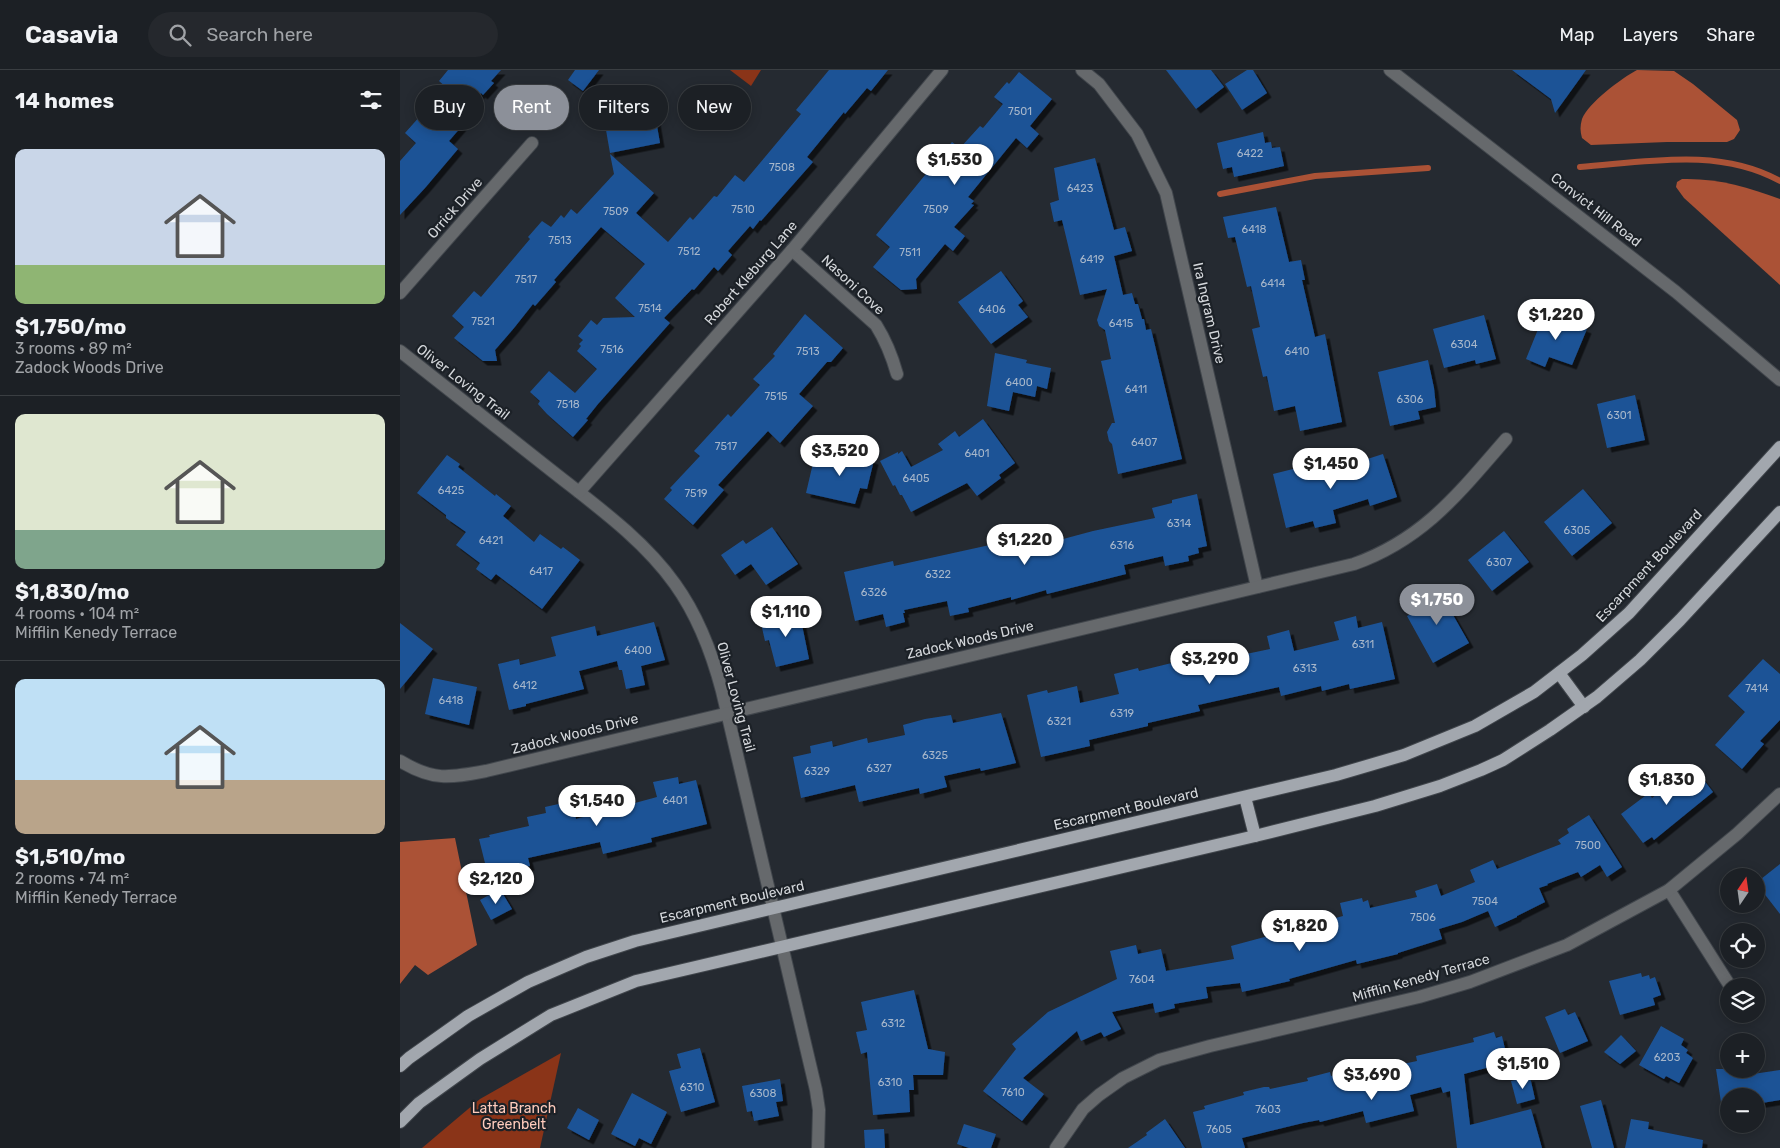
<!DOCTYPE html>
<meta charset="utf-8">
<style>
body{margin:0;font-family:Rubik,sans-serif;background:#25282d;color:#f1f3f6;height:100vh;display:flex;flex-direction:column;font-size:19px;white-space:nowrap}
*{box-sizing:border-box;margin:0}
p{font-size:16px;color:#a0a3a7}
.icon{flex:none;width:28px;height:28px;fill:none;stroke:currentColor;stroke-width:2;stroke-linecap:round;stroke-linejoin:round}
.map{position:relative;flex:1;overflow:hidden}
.sheet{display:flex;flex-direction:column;background:#1c2025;width:400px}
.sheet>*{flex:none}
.hud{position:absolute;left:15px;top:15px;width:475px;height:45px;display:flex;gap:10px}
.needle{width:32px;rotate:13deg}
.tools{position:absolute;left:1320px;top:798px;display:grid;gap:10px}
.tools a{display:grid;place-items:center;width:45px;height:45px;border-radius:50%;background:#1c2025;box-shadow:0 2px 12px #0003,0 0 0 1px #3a3e42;font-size:25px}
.price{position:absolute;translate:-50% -42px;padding:0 11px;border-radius:18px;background:#fff;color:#222;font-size:16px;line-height:32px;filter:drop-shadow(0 1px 2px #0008)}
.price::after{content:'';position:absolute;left:50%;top:30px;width:15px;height:11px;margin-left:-8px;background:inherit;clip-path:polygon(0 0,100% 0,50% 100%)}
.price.selected{background:#8c9099;color:#fff}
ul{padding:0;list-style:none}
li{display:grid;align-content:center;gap:10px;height:265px;padding:0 15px}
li+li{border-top:1px solid #3a3e42}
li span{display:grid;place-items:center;height:155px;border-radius:10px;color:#555}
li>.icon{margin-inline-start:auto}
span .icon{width:90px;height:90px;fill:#fffc;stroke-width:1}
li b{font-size:21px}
h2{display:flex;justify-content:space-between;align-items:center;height:60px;padding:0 15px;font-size:21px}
.pill{padding:0 18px;border-radius:22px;background:#1c2025;box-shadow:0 2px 12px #0003,0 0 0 1px #3a3e42;font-size:18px;line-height:45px}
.pill.selected{background:#8c9099;color:#fff}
header{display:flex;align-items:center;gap:30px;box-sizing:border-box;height:70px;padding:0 25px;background:#1c2025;border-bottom:1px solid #3a3e42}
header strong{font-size:24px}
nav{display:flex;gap:28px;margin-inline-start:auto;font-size:18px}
.search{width:350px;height:45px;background:#25282d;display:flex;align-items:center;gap:12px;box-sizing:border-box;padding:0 18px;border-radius:28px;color:#a0a3a7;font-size:19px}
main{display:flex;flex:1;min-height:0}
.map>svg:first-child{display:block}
.green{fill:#8a3418}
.water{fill:#ab5236}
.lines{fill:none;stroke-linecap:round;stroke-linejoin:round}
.stream{stroke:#ab5236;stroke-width:6}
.building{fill:#1d5396;filter:url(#shadow)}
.minor-casing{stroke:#41464c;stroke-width:14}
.major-casing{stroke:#41464c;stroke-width:14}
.minor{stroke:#66696c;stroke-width:12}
.major{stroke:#a2a7ae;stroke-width:12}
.labels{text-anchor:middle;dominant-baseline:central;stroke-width:4.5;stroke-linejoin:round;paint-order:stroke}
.number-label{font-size:11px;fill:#a6b6ca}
.street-label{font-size:14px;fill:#d4d7db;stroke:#1c2127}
.park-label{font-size:14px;fill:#fecbbc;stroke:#1c2127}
</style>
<header>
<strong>Casavia</strong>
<div class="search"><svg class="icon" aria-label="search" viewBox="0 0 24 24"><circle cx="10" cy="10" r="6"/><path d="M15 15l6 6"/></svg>Search here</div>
<nav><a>Map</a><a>Layers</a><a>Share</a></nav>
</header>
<main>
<section class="sheet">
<h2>14 homes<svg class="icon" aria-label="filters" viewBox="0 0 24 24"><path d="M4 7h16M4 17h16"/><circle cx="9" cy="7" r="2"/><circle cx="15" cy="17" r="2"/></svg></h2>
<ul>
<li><span style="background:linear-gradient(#c9d6e8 75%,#8fb573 0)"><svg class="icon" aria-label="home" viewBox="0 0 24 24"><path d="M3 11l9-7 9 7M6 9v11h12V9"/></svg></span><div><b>$1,750/mo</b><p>3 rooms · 89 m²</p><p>Zadock Woods Drive</p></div></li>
<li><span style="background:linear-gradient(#dfe7d0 75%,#7fa58c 0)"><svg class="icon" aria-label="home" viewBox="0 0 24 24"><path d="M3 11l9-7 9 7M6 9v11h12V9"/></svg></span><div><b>$1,830/mo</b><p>4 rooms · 104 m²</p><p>Mifflin Kenedy Terrace</p></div></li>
<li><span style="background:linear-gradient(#bfe0f5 65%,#b9a48a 0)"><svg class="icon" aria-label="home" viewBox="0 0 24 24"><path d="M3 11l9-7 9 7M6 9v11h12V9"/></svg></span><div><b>$1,510/mo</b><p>2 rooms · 74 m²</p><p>Mifflin Kenedy Terrace</p></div></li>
</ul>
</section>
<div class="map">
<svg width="1380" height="1078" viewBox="0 0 1380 1078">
<defs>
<filter id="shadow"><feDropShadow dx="4.5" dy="4.5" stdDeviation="0" flood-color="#0009"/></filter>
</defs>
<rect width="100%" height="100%" fill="#252a31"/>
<g class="green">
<polygon points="330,0 361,0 351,16"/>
<polygon points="161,983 140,1078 22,1078 80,1029"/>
</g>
<g class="water">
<path d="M1237,0l37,1 19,13 44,36 3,10 -6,9 -7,3h-60l-76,3 -9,-7c-2,-7 -2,-12 0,-19 6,-16 40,-41 55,-49z"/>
<path d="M1282,109c35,-1 66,8 98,20v86l-96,-87 -8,-11 1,-5z"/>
<polygon points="55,768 77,875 28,905 15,895 0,914 0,772"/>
</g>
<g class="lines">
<g class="stream">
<path d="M1180,97c66,-5 139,-20 200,14"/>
<polyline points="820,124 915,106 1028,98"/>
</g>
</g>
<g class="building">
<polygon points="48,0 101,0 91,11 94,13 83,25 81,23 56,51 62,56 49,71 58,79 25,118 0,145 0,91 16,73 5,63 46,17 39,11"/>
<polygon points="175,0 199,0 183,21 168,10"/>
<polygon points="429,0 488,0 471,21 467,18 445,44 444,42 407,87 413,92 361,151 360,150 353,159 350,156 328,181 332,185 318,201 314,197 294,220 292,219 264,248 270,253 198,334 186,349 188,350 173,367 147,344 138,334 140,331 130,322 149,301 175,323 197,299 177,281 181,276 179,274 183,270 178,266 191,250 197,255 203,248 235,247 215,228 245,194 201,157 154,210 156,212 135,236 133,234 114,258 95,280 97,291 83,291 54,268 64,257 52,246 74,221 81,227 130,169 128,167 142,151 151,157 161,145 164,148 171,139 177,144 214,104 210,84 254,123 236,143 268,172 290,147 293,150 314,126 317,127 335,105 344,112 401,44 396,40"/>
<polygon points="766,0 811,0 824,17 796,39"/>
<polygon points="847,0 853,0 867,23 842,40 825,14"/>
<polygon points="1112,0 1186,0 1155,43 1151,29"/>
<polygon points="619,2 652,29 630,56 639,64 627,78 616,68 568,127 574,131 571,134 574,135 554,157 565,166 553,181 545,174 516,209 517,219 501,220 473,197 490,177 476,165 552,72 560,78 580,56 583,58 603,34 594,27 607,12 609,14"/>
<polygon points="253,33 260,73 210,83 206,60 209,60 206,41"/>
<polygon points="863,62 865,73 871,72 872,78 880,77 884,96 834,107 832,97 823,99 817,73"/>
<polygon points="695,88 714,160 725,157 732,181 714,186 723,225 732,223 735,234 738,234 742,249 744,249 746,260 751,259 782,389 718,404 712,374 709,371 707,362 712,353 715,353 701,291 711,289 705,260 699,256 697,250 707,219 680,225 662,150 654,152 650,133 659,130 654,98"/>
<polygon points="876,137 889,192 901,190 905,210 902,210 915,267 925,264 942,352 900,361 895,336 874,341 867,306 863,307 852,259 860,257 851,216 847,217 835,167 828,168 823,147"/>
<polygon points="601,201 623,231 618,235 628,247 591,274 558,232"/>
<polygon points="1145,242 1187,259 1172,295 1149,287 1145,297 1126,289"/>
<polygon points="405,244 443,278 431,292 427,292 399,324 413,336 380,373 368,361 318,415 324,420 293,455 264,429 272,420 270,418 300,386 294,381 328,344 331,347 360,315 353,309 375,286 373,284"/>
<polygon points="1084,245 1096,289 1076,294 1075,290 1044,298 1033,259"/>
<polygon points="595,283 627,290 626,293 651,298 647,319 637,316 635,327 613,322 609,341 587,336"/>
<polygon points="1028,290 1034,318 1036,337 1018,341 1020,349 990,356 978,302"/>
<polygon points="1235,325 1245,370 1207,378 1197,334"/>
<polygon points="583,349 615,393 599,405 601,408 577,426 567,413 511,442 502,425 500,425 495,415 493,416 480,391 498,382 498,384 502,381 511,397 543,380 538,374 555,361 559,367"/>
<polygon points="436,380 474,390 467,419 460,418 455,434 406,423 414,389 426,392 428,384 434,385"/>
<polygon points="983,384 997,427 970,436 968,429 933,440 936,453 915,458 913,451 886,458 873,404 921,392 924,403"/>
<polygon points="47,385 60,394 58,397 95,426 96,424 111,436 103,446 134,472 140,464 161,479 163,477 180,490 142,539 96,504 91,510 76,499 80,493 56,475 66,462 46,448 46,445 17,423"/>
<polygon points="1183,419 1212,453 1172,486 1144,452"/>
<polygon points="797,424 807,476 798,478 799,483 788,486 789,491 765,496 763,486 724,495 726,504 647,524 646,520 611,530 611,527 568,538 569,542 550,546 547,531 504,540 505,543 503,543 505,552 486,557 483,544 455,551 444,502 493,491 494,496 608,471 611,483 693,461 755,448 752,438 772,433 772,430"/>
<polygon points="372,457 398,494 366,515 351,494 335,505 321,485 343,470 346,474"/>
<polygon points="1104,461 1129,492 1092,521 1068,490"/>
<polygon points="1036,515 1069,573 1033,593 1007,546 1023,537 1016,526"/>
<polygon points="397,541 401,550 409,589 376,597 369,570 365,571 360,549"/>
<polygon points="956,546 958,558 982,552 995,609 950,619 949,614 922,621 921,616 881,626 879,617 798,635 800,641 748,653 748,656 689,670 690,676 641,687 627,625 647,620 648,623 677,616 680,633 719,624 714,604 738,598 739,601 788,589 789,596 870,579 867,566 889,560 894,581 939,570 934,552"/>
<polygon points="254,552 265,590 241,596 245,615 226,619 222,600 219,600 217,591 179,601 184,619 126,634 126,636 109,640 98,594 119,589 120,595 156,586 151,567 195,556 197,566"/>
<polygon points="0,553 33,579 0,619"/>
<polygon points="1363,589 1380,604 1380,650 1360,671 1364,674 1342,699 1315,675 1345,642 1328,626"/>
<polygon points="33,608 77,617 69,655 25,644"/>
<polygon points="601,643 616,693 581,701 580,698 544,706 547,717 520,724 519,718 459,732 455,715 401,728 393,687 411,683 410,676 432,671 433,677 467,668 468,673 505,665 503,655 525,649 551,645 553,653"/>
<polygon points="1293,696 1313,722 1254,770 1252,767 1243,773 1221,744 1249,723 1252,728"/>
<polygon points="278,707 279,714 296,710 307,754 251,768 252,772 203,784 200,772 128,788 130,796 88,805 79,769 90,767 89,765 129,756 127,747 146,743 145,737 172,731 176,749 257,727 253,712"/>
<polygon points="1189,745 1222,797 1207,807 1200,795 1181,807 1178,802 1147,814 1148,815 1139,818 1145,832 1117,846 1117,847 1095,857 1088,841 1062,852 1039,859 1042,869 998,883 998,884 957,894 956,890 889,909 890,911 842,922 840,913 806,917 808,928 774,934 775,938 755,943 753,933 712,942 721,959 704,967 701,962 681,971 677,961 623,1008 644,1024 622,1051 583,1021 616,979 612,974 648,942 717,909 710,881 736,875 738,884 761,879 766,901 834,889 831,876 943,846 940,833 962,828 963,832 968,830 970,838 1017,827 1015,821 1037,814 1041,826 1075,812 1070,800 1093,790 1097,799 1161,774 1158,770 1169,763 1167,759"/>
<polygon points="1380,794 1380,844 1356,813"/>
<polygon points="100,819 112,839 91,850 80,830"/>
<polygon points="1241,903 1242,907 1249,905 1250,909 1255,907 1261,925 1253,928 1255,935 1220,945 1209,911"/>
<polygon points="514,920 528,979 545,982 543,1005 513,1005 514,1020 509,1020 510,1042 473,1045 467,982 461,984 456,962 467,960 461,932"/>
<polygon points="1165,939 1168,945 1175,942 1188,971 1160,983 1145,947"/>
<polygon points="1261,956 1284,969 1281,975 1288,980 1286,983 1293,988 1279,1013 1266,1006 1264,1009 1239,995"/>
<polygon points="1094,962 1096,968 1102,966 1108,992 1064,1004 1070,1055 1131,1039 1142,1078 1057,1078 1050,1021 1043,1023 1041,1017 1010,1025 1014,1041 966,1053 963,1041 920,1052 919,1050 903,1053 842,1068 845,1078 802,1078 793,1042 805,1039 804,1036 844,1025 843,1022 864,1017 869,1017 870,1019 908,1011 907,1008 930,1002 931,1006 940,1004 940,1006 983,995 984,998 1017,991 1016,986 1074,972 1073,968"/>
<polygon points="1221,965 1236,981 1220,994 1204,982"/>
<polygon points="300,978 315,1032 281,1042 269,1001 281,998 277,984"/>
<polygon points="1316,999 1352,999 1353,1004 1380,1000 1380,1030 1356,1034 1356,1026 1329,1026 1329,1038 1322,1039"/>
<polygon points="1130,1007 1135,1029 1117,1034 1111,1011"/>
<polygon points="380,1009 383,1031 376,1032 379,1046 354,1051 352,1041 347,1042 342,1016"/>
<polygon points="232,1023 267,1042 251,1074 239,1068 235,1076 211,1064"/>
<polygon points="1201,1030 1214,1078 1192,1078 1180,1036"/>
<polygon points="178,1038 199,1050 189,1070 167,1058"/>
<polygon points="765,1049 785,1078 728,1078 747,1065 746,1063"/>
<polygon points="1231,1049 1249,1052 1248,1059 1303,1070 1302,1078 1225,1078"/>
<polygon points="564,1054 596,1064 591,1078 569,1078 557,1074"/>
<polygon points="484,1059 485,1078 465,1078 464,1060"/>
</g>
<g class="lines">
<defs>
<g id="minor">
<polyline points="682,0 699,14 737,64 766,123 857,517"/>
<polyline points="990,0 1276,222 1380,310"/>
<path d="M392,180l84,75c10,16 16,31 21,49"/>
<polyline points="0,223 132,73"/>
<path d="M0,281c51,40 102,80 152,120 43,34 91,68 123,113 23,32 37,69 47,107l94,399 3,20 -1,38"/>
<polyline points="179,422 392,180 542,0"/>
<path d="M0,691c33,20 49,17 86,10l868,-207c70,-25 105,-71 152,-125"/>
<polyline points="1269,820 1330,916"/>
<polyline points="656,1078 683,1039 699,1025 723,1008 759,990 810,976 1019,927 1070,912 1167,875 1269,820 1337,764 1380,724"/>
</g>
<g id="major">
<polyline points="1159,603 1184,637"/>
<polyline points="845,727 855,766"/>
<polyline points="0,996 9,988 68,946 128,912 186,887 235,871 936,705 1004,685 1075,656 1134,622 1182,585 1229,543 1380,377"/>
<polyline points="0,1052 19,1033 80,989 151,945 236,911 855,766 975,736 1040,716 1081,700 1103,690 1150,660 1197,627 1240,590 1280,550 1380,442"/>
</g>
</defs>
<use href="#minor" class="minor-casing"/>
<use href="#major" class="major-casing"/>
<use href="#minor" class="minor"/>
<use href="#major" class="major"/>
</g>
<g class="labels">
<g class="number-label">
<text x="620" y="41">7501</text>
<text x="850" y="83">6422</text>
<text x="382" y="97">7508</text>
<text x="680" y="118">6423</text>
<text x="343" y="139">7510</text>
<text x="536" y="139">7509</text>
<text x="216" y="141">7509</text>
<text x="854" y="159">6418</text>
<text x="160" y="170">7513</text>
<text x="289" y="181">7512</text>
<text x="510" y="182">7511</text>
<text x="692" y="189">6419</text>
<text x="126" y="209">7517</text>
<text x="873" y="213">6414</text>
<text x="250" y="238">7514</text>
<text x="592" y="239">6406</text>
<text x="83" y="251">7521</text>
<text x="721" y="253">6415</text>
<text x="1064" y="274">6304</text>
<text x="212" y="279">7516</text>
<text x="408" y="281">7513</text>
<text x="897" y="281">6410</text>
<text x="619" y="312">6400</text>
<text x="736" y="319">6411</text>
<text x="376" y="326">7515</text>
<text x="1010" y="329">6306</text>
<text x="168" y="334">7518</text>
<text x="1219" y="345">6301</text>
<text x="744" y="372">6407</text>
<text x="326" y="376">7517</text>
<text x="577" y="383">6401</text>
<text x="516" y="408">6405</text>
<text x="51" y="420">6425</text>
<text x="296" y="423">7519</text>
<text x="779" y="453">6314</text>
<text x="1177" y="460">6305</text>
<text x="91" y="470">6421</text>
<text x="722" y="475">6316</text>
<text x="1099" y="492">6307</text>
<text x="141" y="501">6417</text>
<text x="538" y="504">6322</text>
<text x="474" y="522">6326</text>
<text x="963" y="574">6311</text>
<text x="238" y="580">6400</text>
<text x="905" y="598">6313</text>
<text x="125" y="615">6412</text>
<text x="1357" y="618">7414</text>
<text x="51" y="630">6418</text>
<text x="722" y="643">6319</text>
<text x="659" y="651">6321</text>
<text x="535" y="685">6325</text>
<text x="479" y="698">6327</text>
<text x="417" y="701">6329</text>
<text x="275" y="730">6401</text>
<text x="1188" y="775">7500</text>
<text x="1085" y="831">7504</text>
<text x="1023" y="847">7506</text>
<text x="742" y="909">7604</text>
<text x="493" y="953">6312</text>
<text x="1267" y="987">6203</text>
<text x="490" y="1012">6310</text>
<text x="292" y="1017">6310</text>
<text x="613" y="1022">7610</text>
<text x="363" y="1023">6308</text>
<text x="868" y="1039">7603</text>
<text x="819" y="1059">7605</text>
</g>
<g class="street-label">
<text transform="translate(55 138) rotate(-49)">Orrick Drive</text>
<text transform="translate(1196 140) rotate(38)">Convict Hill Road</text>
<text transform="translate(351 203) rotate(-49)">Robert Kleburg Lane</text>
<text transform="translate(453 215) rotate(43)">Nasoni Cove</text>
<text transform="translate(809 243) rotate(77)">Ira Ingram Drive</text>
<text transform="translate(63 312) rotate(38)">Oliver Loving Trail</text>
<text transform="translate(1249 496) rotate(-47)">Escarpment Boulevard</text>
<text transform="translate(570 570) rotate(-13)">Zadock Woods Drive</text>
<text transform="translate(336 627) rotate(75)">Oliver Loving Trail</text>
<text transform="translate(175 664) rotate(-14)">Zadock Woods Drive</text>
<text transform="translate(726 739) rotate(-13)">Escarpment Boulevard</text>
<text transform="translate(332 832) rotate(-13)">Escarpment Boulevard</text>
<text transform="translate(1021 908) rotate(-16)">Mifflin Kenedy Terrace</text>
</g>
<g class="park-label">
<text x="114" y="1038">Latta Branch<tspan x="114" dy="16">Greenbelt</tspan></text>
</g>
</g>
</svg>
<div class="tools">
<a><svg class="needle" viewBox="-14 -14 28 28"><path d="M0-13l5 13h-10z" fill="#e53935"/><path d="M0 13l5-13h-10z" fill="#a0a3a7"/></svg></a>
<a><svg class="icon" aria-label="locate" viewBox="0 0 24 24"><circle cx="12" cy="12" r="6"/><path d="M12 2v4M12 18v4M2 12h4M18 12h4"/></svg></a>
<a><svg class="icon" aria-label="layers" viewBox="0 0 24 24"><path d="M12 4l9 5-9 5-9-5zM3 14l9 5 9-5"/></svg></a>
<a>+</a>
<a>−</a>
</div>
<b class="price" style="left:555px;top:116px">$1,530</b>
<b class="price" style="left:1156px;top:271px">$1,220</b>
<b class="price" style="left:440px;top:407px">$3,520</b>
<b class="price" style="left:931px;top:420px">$1,450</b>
<b class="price" style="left:625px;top:496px">$1,220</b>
<b class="price selected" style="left:1037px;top:556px">$1,750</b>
<b class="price" style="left:386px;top:568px">$1,110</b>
<b class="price" style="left:810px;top:615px">$3,290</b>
<b class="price" style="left:1267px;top:736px">$1,830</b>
<b class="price" style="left:197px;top:757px">$1,540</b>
<b class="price" style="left:96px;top:835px">$2,120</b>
<b class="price" style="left:900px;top:882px">$1,820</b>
<b class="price" style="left:1123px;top:1020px">$1,510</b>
<b class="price" style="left:972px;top:1031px">$3,690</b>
<div class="hud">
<a class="pill">Buy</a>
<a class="pill selected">Rent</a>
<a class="pill">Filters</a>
<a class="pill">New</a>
</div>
</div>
</main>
